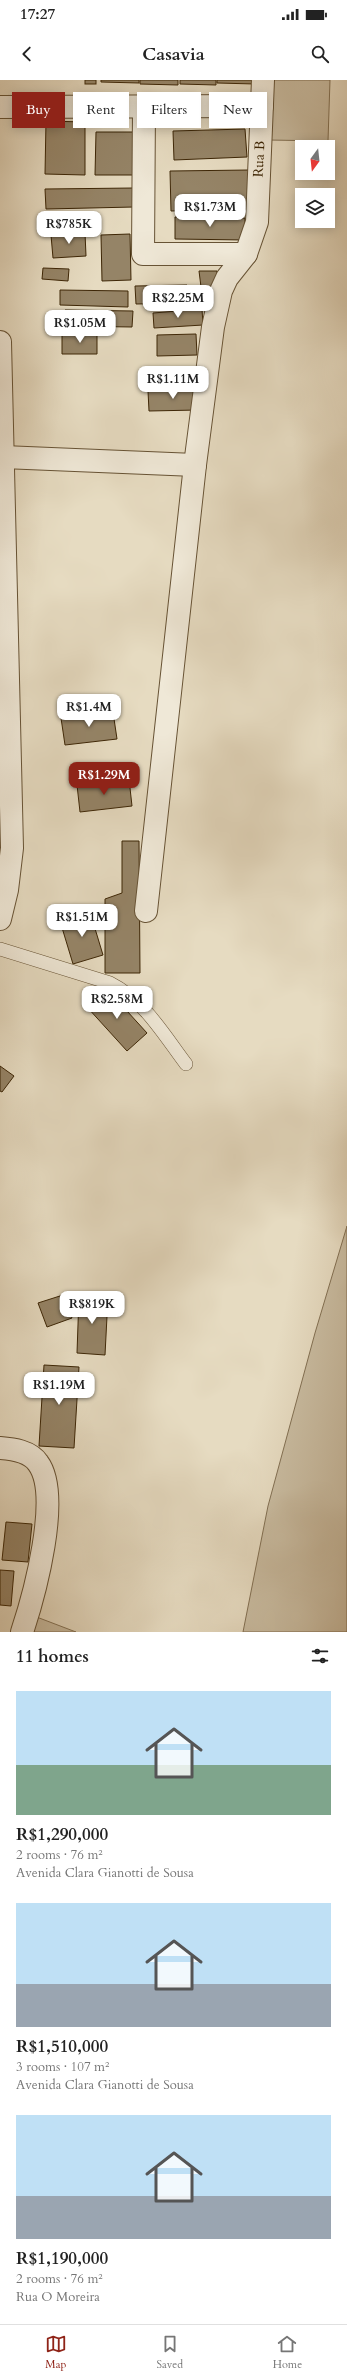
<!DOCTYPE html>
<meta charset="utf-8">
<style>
body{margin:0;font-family:Cardo,serif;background:#f2f2f2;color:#222;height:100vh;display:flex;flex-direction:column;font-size:15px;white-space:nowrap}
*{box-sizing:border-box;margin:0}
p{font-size:13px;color:#767676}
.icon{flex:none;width:22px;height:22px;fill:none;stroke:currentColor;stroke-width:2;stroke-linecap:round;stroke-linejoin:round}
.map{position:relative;height:1552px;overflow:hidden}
.drawer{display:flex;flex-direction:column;background:#fff;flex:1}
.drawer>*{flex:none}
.top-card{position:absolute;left:12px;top:12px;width:323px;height:36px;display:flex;gap:8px}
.needle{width:26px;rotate:195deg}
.tools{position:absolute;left:295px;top:60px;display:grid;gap:8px}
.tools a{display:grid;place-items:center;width:40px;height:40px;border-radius:0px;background:#fff;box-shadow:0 2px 10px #0003;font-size:20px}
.price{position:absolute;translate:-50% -34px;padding:0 9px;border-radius:8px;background:#fff;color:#222;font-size:13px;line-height:26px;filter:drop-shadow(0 1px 2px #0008)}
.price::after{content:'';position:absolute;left:50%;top:24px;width:12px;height:9px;margin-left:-6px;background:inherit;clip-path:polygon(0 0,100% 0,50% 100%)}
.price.on{background:#8f2418;color:#fff}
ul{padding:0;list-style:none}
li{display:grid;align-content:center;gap:8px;height:212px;padding:0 16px}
li span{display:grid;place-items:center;height:124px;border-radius:0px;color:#555}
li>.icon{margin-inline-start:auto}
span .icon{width:72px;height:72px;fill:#fffc;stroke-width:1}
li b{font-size:17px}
h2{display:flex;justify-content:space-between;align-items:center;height:48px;padding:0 16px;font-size:17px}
.tag{padding:0 14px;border-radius:0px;background:#fff;box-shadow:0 2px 10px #0003;font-size:14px;line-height:36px}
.tag.on{background:#8f2418;color:#fff}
.status{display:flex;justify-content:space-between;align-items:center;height:28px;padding:0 20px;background:#fff;direction:ltr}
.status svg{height:11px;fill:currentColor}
header{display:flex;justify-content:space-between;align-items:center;height:52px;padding:0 16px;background:#fff;font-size:18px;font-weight:700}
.dock{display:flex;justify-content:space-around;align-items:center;height:56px;border-top:1px solid #e0e0e0;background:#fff;font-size:11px;color:#767676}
.dock a{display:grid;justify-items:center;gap:2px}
.dock .on{color:#8f2418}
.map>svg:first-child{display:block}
.green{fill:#c9bca1;stroke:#837154}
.building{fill:#958467;stroke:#3d2606}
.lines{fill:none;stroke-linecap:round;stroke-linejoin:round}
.lane-casing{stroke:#675335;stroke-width:14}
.street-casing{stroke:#675335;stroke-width:24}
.lane{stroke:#efe8d7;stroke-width:13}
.street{stroke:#efe8d7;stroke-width:22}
.labels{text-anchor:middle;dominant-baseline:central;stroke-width:3;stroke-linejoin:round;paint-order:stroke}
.street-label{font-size:14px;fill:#3d2606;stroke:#efe8d7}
</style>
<div class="status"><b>17:27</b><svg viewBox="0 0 49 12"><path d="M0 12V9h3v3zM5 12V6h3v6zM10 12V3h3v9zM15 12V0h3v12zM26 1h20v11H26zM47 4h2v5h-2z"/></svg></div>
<header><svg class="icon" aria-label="back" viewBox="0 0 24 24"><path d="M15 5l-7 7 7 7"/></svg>Casavia<svg class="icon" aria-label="search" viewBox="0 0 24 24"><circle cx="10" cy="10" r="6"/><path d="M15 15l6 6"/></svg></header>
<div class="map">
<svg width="347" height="1552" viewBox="0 0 347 1552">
<rect width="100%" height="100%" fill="#e6dbc1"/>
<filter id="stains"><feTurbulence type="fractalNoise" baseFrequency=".005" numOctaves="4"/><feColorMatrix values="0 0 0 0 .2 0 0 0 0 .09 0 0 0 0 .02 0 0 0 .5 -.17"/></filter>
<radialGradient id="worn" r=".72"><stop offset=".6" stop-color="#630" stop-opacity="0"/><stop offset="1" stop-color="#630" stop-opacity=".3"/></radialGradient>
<g class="green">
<polygon points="270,0 330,0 328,61 268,60"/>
<polygon points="347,1146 347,1552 243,1552 268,1426 315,1253"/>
<polygon points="34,1536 76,1552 29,1552"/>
</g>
<g class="building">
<rect x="85" y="0" width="11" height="4"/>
<polygon points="101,0 139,0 139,3 101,2"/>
<polygon points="140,0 178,0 178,5 140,4"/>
<polygon points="180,0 216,0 216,5 180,4"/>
<polygon points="217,0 255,0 255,4 217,3"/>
<polygon points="46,41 85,42 85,95 45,94"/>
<polygon points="245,49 247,77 174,80 173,51"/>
<polygon points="96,52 134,52 134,95 95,95"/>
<polygon points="249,90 250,129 171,131 170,91"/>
<polygon points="133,108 134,127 46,129 45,109"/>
<polygon points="175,137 245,138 245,160 175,159"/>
<polygon points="85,153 86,176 53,178 51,155"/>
<polygon points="130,154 131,200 102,201 101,155"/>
<polygon points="43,188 69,189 68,201 42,199"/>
<polygon points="199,191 217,191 217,206 201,207"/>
<polygon points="187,205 188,223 136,224 135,206"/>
<polygon points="60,210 128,211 128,227 60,225"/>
<polygon points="202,229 203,245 154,248 153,233"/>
<polygon points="65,230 133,231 132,247 64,246"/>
<polygon points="97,253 97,274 62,274 62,254"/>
<polygon points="196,254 197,275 157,276 157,255"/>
<polygon points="197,310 198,330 149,331 148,311"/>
<polygon points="113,632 117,659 65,665 61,638"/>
<polygon points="129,699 132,726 80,732 77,705"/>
<polygon points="122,761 139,761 140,893 105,893 105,819 122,813"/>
<polygon points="90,832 103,875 73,884 60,841"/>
<polygon points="107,909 147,953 127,971 87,927"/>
<polygon points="0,986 14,996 2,1012 0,1011"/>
<polygon points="63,1215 72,1238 47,1247 38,1223"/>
<polygon points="79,1216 108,1217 105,1275 77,1273"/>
<polygon points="44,1285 79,1287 74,1368 39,1366"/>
<polygon points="6,1442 32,1444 28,1482 2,1480"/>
<polygon points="0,1490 14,1491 11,1526 0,1525"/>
</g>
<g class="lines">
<defs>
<path id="lane" d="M0,869l110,34c34,17 54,52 76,81"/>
<g id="street">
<polyline points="0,27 262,26"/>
<polyline points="144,27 143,174 246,174"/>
<polyline points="0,262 12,768 7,810 0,839"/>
<polyline points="3,377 195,385"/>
<polyline points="146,831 195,385 213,247 221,211 227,198 246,174 257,142 263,0"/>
<path d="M0,1368c13,1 30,3 38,15 24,32 -4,133 -16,169"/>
</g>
</defs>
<use href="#lane" class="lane-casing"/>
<use href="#street" class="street-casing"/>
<use href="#lane" class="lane"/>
<use href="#street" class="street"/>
</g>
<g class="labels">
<g class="street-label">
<text transform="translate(259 79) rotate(-87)">Rua B</text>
</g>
</g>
<rect width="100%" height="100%" filter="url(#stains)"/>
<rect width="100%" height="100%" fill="url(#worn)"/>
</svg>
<div class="tools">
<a><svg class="needle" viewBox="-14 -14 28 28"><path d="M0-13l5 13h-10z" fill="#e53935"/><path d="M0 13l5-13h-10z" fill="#767676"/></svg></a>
<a><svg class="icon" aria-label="layers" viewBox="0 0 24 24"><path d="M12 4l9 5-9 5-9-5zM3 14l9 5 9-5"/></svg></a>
</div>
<b class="price" style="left:210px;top:148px">R$1.73M</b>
<b class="price" style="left:69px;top:165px">R$785K</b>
<b class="price" style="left:178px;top:239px">R$2.25M</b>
<b class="price" style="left:80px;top:264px">R$1.05M</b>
<b class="price" style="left:173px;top:320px">R$1.11M</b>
<b class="price" style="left:89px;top:648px">R$1.4M</b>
<b class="price on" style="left:104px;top:716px">R$1.29M</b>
<b class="price" style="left:82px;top:858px">R$1.51M</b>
<b class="price" style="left:117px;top:940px">R$2.58M</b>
<b class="price" style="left:92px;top:1245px">R$819K</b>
<b class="price" style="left:59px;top:1326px">R$1.19M</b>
<div class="top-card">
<a class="tag on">Buy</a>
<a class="tag">Rent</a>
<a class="tag">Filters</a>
<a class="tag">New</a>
</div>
</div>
<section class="drawer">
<h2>11 homes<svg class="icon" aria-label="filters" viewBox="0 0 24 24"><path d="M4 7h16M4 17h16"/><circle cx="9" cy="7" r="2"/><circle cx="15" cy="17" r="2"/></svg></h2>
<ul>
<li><span style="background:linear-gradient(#bfe0f5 60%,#7fa58c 0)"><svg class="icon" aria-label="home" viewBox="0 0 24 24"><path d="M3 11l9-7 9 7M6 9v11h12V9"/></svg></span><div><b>R$1,290,000</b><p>2 rooms · 76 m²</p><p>Avenida Clara Gianotti de Sousa</p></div></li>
<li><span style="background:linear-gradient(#bfe0f5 65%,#9aa5b1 0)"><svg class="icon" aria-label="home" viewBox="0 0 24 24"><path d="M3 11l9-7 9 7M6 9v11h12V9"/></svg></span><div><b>R$1,510,000</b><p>3 rooms · 107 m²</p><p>Avenida Clara Gianotti de Sousa</p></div></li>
<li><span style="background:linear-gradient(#bfe0f5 65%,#9aa5b1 0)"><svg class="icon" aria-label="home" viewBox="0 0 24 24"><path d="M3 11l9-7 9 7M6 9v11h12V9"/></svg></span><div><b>R$1,190,000</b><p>2 rooms · 76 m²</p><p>Rua O Moreira</p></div></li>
</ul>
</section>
<nav class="dock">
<a class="on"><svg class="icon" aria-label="map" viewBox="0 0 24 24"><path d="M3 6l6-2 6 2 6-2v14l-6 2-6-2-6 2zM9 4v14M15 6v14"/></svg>Map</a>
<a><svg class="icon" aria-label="saved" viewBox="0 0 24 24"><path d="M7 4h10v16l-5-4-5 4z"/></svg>Saved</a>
<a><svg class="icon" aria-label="home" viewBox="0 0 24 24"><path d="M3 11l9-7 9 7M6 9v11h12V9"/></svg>Home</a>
</nav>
